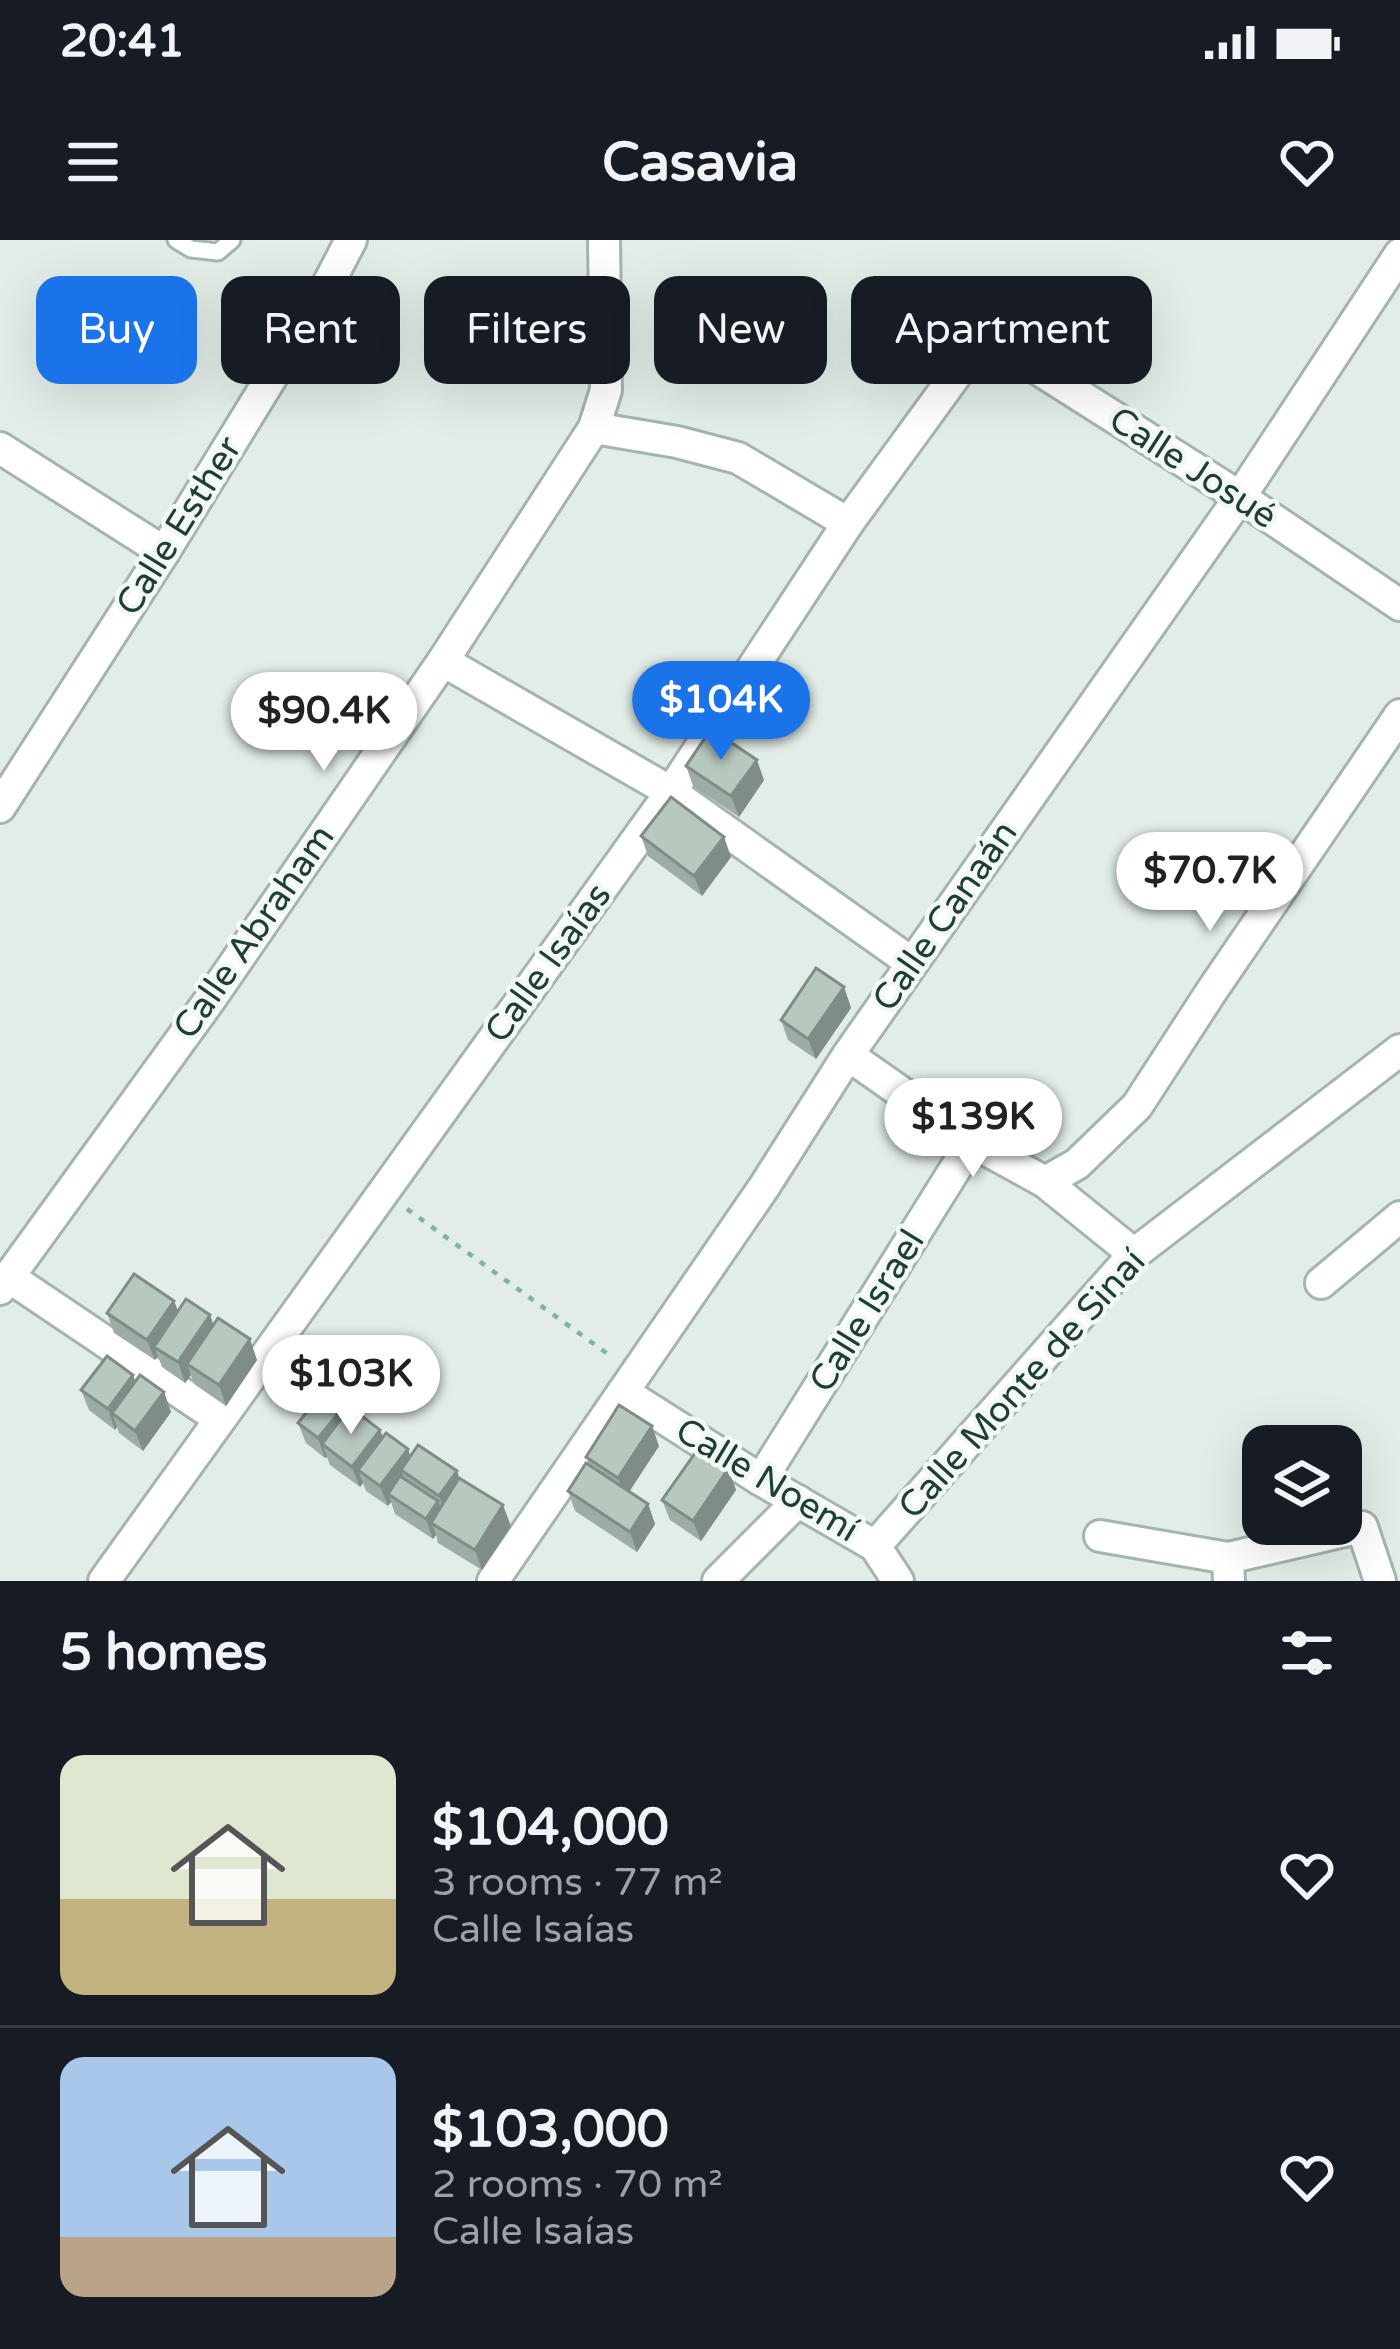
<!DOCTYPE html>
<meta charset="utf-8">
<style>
body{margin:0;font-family:"Varela Round",sans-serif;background:#242831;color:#f1f3f6;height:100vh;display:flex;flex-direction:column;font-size:45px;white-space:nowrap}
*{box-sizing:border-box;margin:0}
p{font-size:39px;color:#9ea1a6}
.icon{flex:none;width:66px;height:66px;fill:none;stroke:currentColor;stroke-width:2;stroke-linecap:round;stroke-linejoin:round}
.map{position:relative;height:1341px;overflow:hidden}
.sheet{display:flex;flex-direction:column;background:#171b24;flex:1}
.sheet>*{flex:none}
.top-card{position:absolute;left:36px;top:36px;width:1329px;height:108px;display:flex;gap:24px}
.fabs{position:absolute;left:1242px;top:1185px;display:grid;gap:24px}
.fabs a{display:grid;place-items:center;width:120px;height:120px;border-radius:24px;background:#171b24;box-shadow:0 12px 48px #0002;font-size:60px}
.price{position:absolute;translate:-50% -102px;padding:0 27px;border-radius:42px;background:#fff;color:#222;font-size:39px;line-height:78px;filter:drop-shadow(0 3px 6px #0008)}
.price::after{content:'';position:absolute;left:50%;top:72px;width:36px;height:27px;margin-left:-18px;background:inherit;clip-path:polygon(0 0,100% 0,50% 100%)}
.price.on{background:#1a73e8;color:#fff}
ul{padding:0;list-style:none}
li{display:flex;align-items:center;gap:36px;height:300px;padding:0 60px}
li+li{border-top:3px solid #363941}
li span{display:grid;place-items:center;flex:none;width:336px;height:240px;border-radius:24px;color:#555}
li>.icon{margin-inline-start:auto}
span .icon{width:144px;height:144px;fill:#fffc;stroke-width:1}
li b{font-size:51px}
h2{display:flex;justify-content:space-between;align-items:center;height:144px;padding:0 60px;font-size:51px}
.tag{padding:0 42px;border-radius:24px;background:#171b24;box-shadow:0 12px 48px #0002;font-size:42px;line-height:108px}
.tag.on{background:#1a73e8;color:#fff}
.status{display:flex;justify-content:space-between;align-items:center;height:84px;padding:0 60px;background:#171b24;direction:ltr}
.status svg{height:33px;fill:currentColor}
header{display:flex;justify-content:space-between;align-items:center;height:156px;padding:0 60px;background:#171b24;font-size:54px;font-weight:700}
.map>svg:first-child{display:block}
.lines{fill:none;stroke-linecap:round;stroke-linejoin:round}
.service-casing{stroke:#a4b5ad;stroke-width:21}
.minor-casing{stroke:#a4b5ad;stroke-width:36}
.path{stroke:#81b29d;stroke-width:4.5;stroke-dasharray:6 9;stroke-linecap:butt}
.service{stroke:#fff;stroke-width:15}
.minor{stroke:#fff;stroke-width:30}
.wall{fill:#9daca4}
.shaded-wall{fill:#808c86}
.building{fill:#b7c8bf;stroke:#808c86;stroke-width:3}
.labels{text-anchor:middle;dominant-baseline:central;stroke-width:9;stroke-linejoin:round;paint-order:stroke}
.street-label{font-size:36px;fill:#213e33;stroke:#f2f9f5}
</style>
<div class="status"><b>20:41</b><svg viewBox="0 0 49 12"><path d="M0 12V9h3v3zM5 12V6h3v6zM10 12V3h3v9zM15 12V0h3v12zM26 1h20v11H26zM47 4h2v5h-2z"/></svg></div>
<header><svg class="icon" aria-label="menu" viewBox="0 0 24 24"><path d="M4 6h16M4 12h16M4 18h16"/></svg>Casavia<svg class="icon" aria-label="heart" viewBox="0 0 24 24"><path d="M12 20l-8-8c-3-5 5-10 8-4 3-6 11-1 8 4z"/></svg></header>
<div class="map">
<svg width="1400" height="1341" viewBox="0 0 1400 1341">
<rect width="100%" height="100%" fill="#e2ede7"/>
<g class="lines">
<defs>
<polyline id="service" points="176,0 191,9 218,12 232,0"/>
<g id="minor">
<polyline points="594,188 677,202 738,218 848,283"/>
<polyline points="0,208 164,312"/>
<polyline points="443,421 671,552 912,723"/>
<polyline points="0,567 164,312 325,50 351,0"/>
<polyline points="848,815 972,902 1045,942 1134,1014"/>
<polyline points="1045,942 1077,924 1137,866 1211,752 1400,475"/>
<polyline points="9,1037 220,1179"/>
<polyline points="1321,1043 1400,977"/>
<polyline points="0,1049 209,761 443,421 594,188 606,150 604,0"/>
<polyline points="623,1152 761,1240 875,1306 898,1341"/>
<polyline points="761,1240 972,902"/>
<polyline points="1100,1296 1228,1318"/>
<polyline points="875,1306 1134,1014 1400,810"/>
<polyline points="104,1341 671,552 848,283 982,99 989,98 1240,257 1400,365"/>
<polyline points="493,1341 764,947 848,815 1240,257 1400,14"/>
<polyline points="718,1341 798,1261"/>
<polyline points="1229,1341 1228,1318 1362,1287 1380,1341"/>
</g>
</defs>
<use href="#service" class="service-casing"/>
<use href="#minor" class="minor-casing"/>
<polyline class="path" points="407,969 612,1117"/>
<use href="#service" class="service"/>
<use href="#minor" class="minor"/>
</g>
<g class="wall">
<polygon points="686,526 764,540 739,577 693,546"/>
<polygon points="641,596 731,617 702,656 648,616"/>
<polygon points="844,747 851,768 816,819 788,800 781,780"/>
<polygon points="174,1061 178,1071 210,1075 213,1085 257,1120 226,1166 194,1144 191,1135 185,1143 162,1127 158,1116 155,1120 114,1093 107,1073"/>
<polygon points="133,1135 135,1142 164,1152 171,1172 143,1211 119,1193 117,1187 115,1190 89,1170 81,1150"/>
<polygon points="345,1165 347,1171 380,1190 383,1197 411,1216 457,1231 459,1238 511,1286 482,1330 438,1303 436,1295 433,1299 395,1274 391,1262 388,1266 366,1251 363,1243 360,1247 330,1225 327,1217 325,1218 306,1203 298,1183"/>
<polygon points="659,1206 629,1252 648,1264 655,1284 637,1312 575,1271 568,1251 589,1225 586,1217"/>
<polygon points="728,1229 736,1250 701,1301 670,1280 662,1260"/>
</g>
<g class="shaded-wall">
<polygon points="757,520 764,540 739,577 731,556"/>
<polygon points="724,597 731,617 702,656 694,636"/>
<polygon points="844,747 851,768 816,819 808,799"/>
<polygon points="174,1061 182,1082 154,1107 158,1116 155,1120 147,1100"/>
<polygon points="210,1075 217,1095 187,1124 191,1135 185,1143 178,1122"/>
<polygon points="250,1099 257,1120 226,1166 219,1145"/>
<polygon points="133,1135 141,1156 112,1173 117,1187 115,1190 108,1169"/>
<polygon points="164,1152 171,1172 143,1211 135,1191"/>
<polygon points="345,1165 352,1185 322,1204 327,1217 325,1218 318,1198"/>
<polygon points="652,1186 659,1206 625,1258 618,1238"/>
<polygon points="380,1190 388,1210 358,1230 363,1243 360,1247 352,1227"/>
<polygon points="408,1209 415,1229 401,1230 405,1242 388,1254 391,1262 388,1266 380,1246"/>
<polygon points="728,1229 736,1250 701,1301 693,1281"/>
<polygon points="457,1231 464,1251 447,1277 439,1256"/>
<polygon points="438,1261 445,1281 431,1283 436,1295 433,1299 426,1279"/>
<polygon points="648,1264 655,1284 637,1312 630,1292"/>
<polygon points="503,1265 511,1286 482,1330 475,1310"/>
</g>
<g class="building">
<polygon points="711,489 757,520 731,556 686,526"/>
<polygon points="671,557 724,597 694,636 641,596"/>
<polygon points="816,728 844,747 808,799 781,780"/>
<polygon points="134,1034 174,1061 147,1100 107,1073"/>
<polygon points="186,1059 210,1075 178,1122 154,1107"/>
<polygon points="218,1078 250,1099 219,1145 187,1124"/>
<polygon points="107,1116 133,1135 108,1169 81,1150"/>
<polygon points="140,1135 164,1152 135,1191 112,1173"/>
<polygon points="325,1149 345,1165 318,1198 298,1183"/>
<polygon points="619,1165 652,1186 618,1238 586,1217"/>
<polygon points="350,1167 380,1190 352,1227 322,1204"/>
<polygon points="386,1193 408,1209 380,1246 358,1230"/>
<polygon points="418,1205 457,1231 439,1256 401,1230"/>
<polygon points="698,1209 728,1229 693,1281 662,1260"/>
<polygon points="586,1223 648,1264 630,1292 568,1251"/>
<polygon points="400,1236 438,1261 426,1279 388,1254"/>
<polygon points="459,1238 503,1265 475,1310 431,1283"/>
</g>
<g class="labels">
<g class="street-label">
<text transform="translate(1193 228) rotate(33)">Calle Josué</text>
<text transform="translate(179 286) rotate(-58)">Calle Esther</text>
<text transform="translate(945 676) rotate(-55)">Calle Canaán</text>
<text transform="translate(254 692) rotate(-55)">Calle Abraham</text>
<text transform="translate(548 723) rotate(-54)">Calle Isaías</text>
<text transform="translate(867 1071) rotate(-58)">Calle Israel</text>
<text transform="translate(1022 1144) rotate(-48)">Calle Monte de Sinaí</text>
<text transform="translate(767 1240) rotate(31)">Calle Noemí</text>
</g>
</g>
</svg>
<div class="fabs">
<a><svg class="icon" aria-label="layers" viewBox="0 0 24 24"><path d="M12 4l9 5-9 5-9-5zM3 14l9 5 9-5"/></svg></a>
</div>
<b class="price on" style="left:721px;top:523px">$104K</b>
<b class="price" style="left:324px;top:534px">$90.4K</b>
<b class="price" style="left:1210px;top:694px">$70.7K</b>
<b class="price" style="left:973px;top:940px">$139K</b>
<b class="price" style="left:351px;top:1197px">$103K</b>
<div class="top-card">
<a class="tag on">Buy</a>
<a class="tag">Rent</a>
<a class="tag">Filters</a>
<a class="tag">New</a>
<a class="tag">Apartment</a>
</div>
</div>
<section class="sheet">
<h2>5 homes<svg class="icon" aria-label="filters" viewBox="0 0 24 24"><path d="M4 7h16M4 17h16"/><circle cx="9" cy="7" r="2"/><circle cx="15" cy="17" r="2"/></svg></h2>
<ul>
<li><span style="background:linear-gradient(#dfe7d0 60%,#c2b280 0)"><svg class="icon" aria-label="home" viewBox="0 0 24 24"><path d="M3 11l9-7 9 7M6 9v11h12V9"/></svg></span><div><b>$104,000</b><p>3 rooms · 77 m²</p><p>Calle Isaías</p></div><svg class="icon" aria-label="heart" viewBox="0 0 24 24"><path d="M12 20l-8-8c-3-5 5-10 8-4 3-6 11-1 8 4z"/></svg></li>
<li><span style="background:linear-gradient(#a9c7e8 75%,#b9a48a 0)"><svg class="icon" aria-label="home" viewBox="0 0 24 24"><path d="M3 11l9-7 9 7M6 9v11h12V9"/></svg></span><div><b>$103,000</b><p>2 rooms · 70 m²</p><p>Calle Isaías</p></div><svg class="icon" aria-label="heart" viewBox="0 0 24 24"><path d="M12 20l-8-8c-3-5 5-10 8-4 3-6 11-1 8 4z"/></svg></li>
</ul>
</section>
